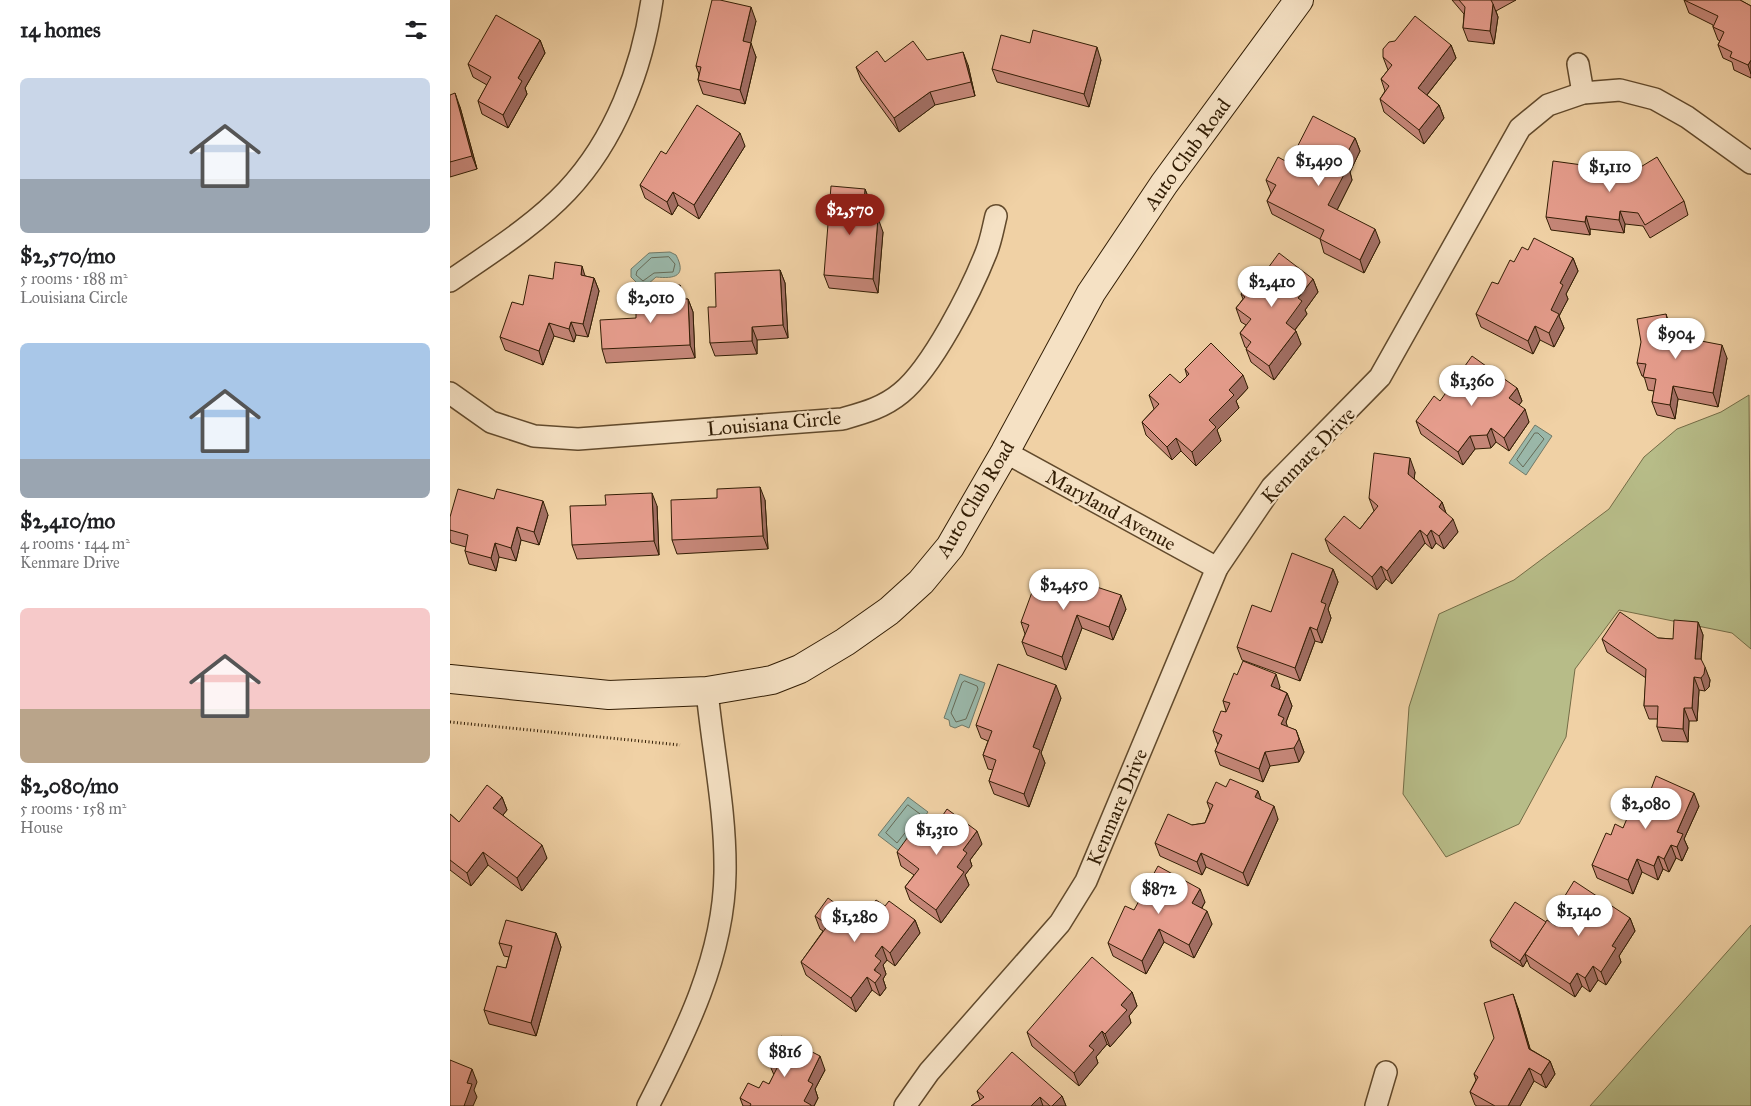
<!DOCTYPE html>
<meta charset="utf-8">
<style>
body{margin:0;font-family:"IM FELL Great Primer",serif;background:#f6f6f6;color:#202124;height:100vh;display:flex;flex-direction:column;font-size:19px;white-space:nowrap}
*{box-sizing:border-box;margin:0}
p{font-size:16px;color:#757577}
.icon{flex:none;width:28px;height:28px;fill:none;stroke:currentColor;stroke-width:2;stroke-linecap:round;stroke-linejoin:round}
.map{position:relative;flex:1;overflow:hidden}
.side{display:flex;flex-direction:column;background:#fff;width:450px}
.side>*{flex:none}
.price{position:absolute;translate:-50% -42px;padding:0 11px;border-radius:18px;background:#fff;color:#222;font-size:16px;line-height:32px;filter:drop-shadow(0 1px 2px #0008)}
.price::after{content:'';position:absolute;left:50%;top:30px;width:15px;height:11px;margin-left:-8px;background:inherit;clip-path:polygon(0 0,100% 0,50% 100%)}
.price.current{background:#8f2418;color:#fff}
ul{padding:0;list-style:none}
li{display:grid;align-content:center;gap:10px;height:265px;padding:0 20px}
li span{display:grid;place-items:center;height:155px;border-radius:8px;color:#555}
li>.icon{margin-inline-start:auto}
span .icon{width:90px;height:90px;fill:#fffc;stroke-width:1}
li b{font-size:21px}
h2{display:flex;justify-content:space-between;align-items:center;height:60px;padding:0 20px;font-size:21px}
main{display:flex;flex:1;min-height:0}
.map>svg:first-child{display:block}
.green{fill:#b7bc88;stroke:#746c46}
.water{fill:#9ab7a9;stroke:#707967}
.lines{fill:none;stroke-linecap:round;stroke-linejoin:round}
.shore{stroke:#666a56;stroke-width:1}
.street-casing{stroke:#624a2c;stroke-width:24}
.secondary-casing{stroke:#321d04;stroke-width:30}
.path{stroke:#321d04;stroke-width:3;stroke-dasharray:1 2.5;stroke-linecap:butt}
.street{stroke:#f5e1c4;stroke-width:21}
.secondary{stroke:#f5e1c4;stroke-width:28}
.wall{fill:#c68779;stroke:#321d04}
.shaded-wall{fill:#a16e63;stroke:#321d04}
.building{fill:#e69d8d;stroke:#321d04}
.labels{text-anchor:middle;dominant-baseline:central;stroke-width:4.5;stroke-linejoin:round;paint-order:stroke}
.street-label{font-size:20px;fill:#321d04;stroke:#f5e1c4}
</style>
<main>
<section class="side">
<h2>14 homes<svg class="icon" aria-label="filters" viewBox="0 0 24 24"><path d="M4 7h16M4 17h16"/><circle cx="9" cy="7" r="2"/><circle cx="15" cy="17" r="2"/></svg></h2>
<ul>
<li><span style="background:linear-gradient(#c9d6e8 65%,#9aa5b1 0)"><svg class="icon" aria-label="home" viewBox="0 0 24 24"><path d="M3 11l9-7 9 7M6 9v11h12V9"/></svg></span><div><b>$2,570/mo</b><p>5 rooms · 188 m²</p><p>Louisiana Circle</p></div></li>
<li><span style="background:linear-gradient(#a9c7e8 75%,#9aa5b1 0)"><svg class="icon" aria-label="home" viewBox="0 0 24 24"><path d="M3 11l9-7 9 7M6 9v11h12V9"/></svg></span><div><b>$2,410/mo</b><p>4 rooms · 144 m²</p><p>Kenmare Drive</p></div></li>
<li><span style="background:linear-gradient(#f6c9c9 65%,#b9a48a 0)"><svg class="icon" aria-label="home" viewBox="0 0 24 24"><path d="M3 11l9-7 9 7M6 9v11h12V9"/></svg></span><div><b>$2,080/mo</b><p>5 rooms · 158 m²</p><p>House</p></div></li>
</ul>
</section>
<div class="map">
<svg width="1301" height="1106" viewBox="0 0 1301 1106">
<rect width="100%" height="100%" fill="#f0d1a5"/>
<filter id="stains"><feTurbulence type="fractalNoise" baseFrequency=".004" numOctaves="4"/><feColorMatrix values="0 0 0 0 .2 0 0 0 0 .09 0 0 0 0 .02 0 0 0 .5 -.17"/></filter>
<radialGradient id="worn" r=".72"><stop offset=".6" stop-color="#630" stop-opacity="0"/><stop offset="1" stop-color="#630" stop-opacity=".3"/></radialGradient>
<g class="green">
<polygon points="1299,395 1301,649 1282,633 1169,610 1125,669 1116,737 1069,824 996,857 953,794 959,707 989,614 1064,580 1159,509 1194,457 1227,429 1271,412"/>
<polygon points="1301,925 1301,1106 1140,1106"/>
</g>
<g class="water">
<path d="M220,252l6,3c11,21 -1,24 -20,22l-9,8 -1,5h-9v-7l-6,-6v-8l18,-16z"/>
<polygon points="1085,425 1102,436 1076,475 1059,463"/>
<polygon points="510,674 535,683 519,728 512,725 505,728 500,726 499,720 494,718"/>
<polygon points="458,797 478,812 449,851 428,835"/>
</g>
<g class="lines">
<g class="shore">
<polygon points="219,257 225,264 223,272 204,273 193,281 186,275 187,271 201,258"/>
<polygon points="1085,433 1088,433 1094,439 1073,467 1067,460"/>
<polygon points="515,681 527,686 528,689 516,719 506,722 501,713 512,683"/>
<polygon points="458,805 470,814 447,843 436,833"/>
</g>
<defs>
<g id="street">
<polyline points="1128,64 1133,93"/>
<path d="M0,281c40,-28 83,-54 117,-90 48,-51 75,-122 85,-191"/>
<path d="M0,393l41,29 43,14 44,3 264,-20c21,-6 41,-11 59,-26 31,-25 70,-102 85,-140 5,-12 7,-25 10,-37"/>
<polyline points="555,452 767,568"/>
<path d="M198,1106c37,-72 76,-150 77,-233 1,-61 -12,-121 -18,-182"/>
<polyline points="455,1106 479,1072 610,923 636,881 767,568 822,487 930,377 1070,128 1098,105 1133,93 1170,90 1205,99 1237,117 1301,163"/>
<polyline points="926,1106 936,1072"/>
</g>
<polyline id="secondary" points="0,679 159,695 257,691 322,680 350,669 395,642 439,611 471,582 500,547 555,452 641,293 714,184 849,0"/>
</defs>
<use href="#street" class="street-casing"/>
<use href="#secondary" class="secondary-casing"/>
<polyline class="path" points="0,722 230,745"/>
<use href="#street" class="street"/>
<use href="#secondary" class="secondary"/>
</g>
<g class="wall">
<polygon points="1002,0 1066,0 1046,11 1048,17 1044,44 1018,41 1013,28 1014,14"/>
<polygon points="1234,0 1292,1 1301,6 1301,78 1284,70 1282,62 1273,58 1268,45 1270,41 1268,40 1263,27 1263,25 1239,13"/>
<polygon points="306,21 300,43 306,57 295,104 253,94 248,80 249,74 246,66"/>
<polygon points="90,40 95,53 75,88 77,94 58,128 32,114 28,101 37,85 23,77 18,64"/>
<polygon points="580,43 651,60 639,107 547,82 542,69"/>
<polygon points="1001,45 1006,58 977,95 989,105 994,118 974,144 934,112 930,99 935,91 931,79 938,70 933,57"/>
<polygon points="477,60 518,65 525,96 485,105 449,132 411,80 406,67 435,62"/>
<polygon points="0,95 10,107 27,169 0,177"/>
<polygon points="905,138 910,151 900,172 902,180 887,210 930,242 914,273 874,253 870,239 822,214 817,201 821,193 816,180 839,163"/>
<polygon points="295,146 249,219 228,205 222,215 195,198 190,185 216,154"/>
<polygon points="1147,167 1151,176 1234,201 1238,215 1200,238 1193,226 1175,224 1174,233 1140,229 1140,235 1101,230 1096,217"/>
<polygon points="415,189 420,202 419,218 433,232 428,293 379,288 374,275"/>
<polygon points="1078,250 1123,258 1128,271 1116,294 1118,299 1109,316 1114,328 1104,347 1090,340 1083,354 1031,327 1026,314 1064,262"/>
<polygon points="330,270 335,283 338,338 307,340 307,354 265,356 260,343 266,307"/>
<polygon points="135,276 144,278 149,291 138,337 126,335 124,342 104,336 93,365 55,350 50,337 73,305 103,279"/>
<polygon points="810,279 863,279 868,292 855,310 857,314 845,330 851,344 824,380 801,362 796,349 797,348 795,347 790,333 796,325 791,322 786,308 793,299 791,294"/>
<polygon points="238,299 243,312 245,358 156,363 152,349 186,318 212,301"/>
<polygon points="1221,328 1222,335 1277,358 1268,407 1228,399 1225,419 1207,415 1202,402 1204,391 1198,390 1194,376 1192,376 1187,363"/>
<polygon points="735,369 798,388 786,401 789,408 767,430 771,441 746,466 731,451 722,460 696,435 692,422 704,409 699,395 730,383 737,376"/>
<polygon points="1067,388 1072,401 1069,405 1079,422 1059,451 1046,442 1041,448 1025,449 1013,465 971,434 966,421 990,401"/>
<polygon points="965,472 964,479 992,502 996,513 1008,532 994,549 986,543 982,549 975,543 942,584 936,579 927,590 880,552 875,539 910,529 924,511 919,498"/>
<polygon points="315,500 318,549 227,554 222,540"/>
<polygon points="207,506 209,555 127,559 122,545"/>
<polygon points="98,515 89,545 71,540 66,561 49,557 46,571 19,564 15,551 16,547 1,543 0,539 0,530"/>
<polygon points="883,569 888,582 878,609 881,618 872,643 865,641 850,681 792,660 787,647 821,612"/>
<polygon points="676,609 663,640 632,628 616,670 577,655 572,642 575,634 571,622"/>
<polygon points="1248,622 1253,635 1251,660 1260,680 1259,687 1255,691 1249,690 1247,721 1239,721 1238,742 1212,741 1207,727 1208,719 1199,719 1194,706 1196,678 1157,652 1152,639 1208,638 1223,639"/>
<polygon points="787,675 830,687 829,689 837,693 842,706 836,722 837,727 846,730 854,752 849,762 820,766 813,782 770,765 765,751 768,745 763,731 776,711 773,701"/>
<polygon points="611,698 591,753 595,763 579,807 544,794 539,781 543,770 538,769 533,755 538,741 531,738 526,725"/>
<polygon points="776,787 808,791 811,800 828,819 798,886 756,867 752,875 710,856 705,843 742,825 755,823 760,810 757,802"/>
<polygon points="1200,792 1249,806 1234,839 1238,848 1232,861 1226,858 1219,872 1213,869 1208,880 1192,872 1183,894 1147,878 1142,865 1161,835 1173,828"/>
<polygon points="52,797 57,810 53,815 97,858 72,891 38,865 21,886 0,870 0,814 9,822"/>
<polygon points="487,824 532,844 520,860 522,866 515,875 519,885 491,923 460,900 455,887 464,875 451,866 447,852"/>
<polygon points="1113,899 1180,918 1185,931 1169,956 1171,962 1156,985 1148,980 1140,992 1132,986 1125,997 1080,967 1077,960 1073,967 1042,947 1040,940 1106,926 1116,923 1121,915 1117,912"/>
<polygon points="755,902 752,908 762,924 744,958 714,942 696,974 663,956 658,943 684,910"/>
<polygon points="435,906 465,920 470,933 445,966 437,960 433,965 436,974 433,979 436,988 430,996 422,990 406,1012 356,975 351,962 373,931 370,929 365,916 392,908 409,913 420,908"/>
<polygon points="106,933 111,947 86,1036 39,1024 34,1010 56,968 59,957 54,956 49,943"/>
<polygon points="682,992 687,1006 679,1016 681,1023 660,1047 657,1044 646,1057 648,1063 629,1086 582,1046 577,1032"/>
<polygon points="1068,1008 1080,1049 1100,1061 1105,1074 1096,1088 1084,1081 1070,1106 1027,1106 1025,1105 1020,1092 1026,1080 1024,1074"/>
<polygon points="318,1061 375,1070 365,1089 368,1098 364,1106 293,1106 290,1098 309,1088 319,1084 324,1075"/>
<polygon points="527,1091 612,1096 616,1106 521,1106 530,1100"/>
</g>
<g class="shaded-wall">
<polygon points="1043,4 1048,17 1044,44 1040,31"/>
<polygon points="301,7 306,21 298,55 293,41"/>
<polygon points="90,40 95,53 75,88 77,94 58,128 53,115 68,78"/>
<polygon points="301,43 306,57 295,104 290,90"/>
<polygon points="1001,45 1006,58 972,101 968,88"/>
<polygon points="647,47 651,60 639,107 634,94"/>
<polygon points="513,52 518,65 525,96 521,82"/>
<polygon points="1301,60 1301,74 1298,65"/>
<polygon points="480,92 485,105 449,132 444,118"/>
<polygon points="5,93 10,107 27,169 22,156"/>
<polygon points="989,105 994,118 974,144 969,130"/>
<polygon points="290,133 295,146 249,219 244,205"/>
<polygon points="905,138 910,151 900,172 902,180 883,218 878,205 892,163"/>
<polygon points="1147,167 1152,180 1146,176"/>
<polygon points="415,189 420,202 418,230 413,217"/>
<polygon points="223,192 228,205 222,215 217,202"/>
<polygon points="1170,211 1175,224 1174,233 1169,220"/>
<polygon points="1136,216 1140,229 1140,235 1135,222"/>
<polygon points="428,218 433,232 428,293 423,279"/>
<polygon points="925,229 930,242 914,273 910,260"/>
<polygon points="1123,258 1128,271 1116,294 1118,299 1109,316 1114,328 1104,347 1099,333 1101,310 1110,283"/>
<polygon points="132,266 136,279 131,275"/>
<polygon points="330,270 335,283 338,338 333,325"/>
<polygon points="144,278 149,291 138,337 133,324"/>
<polygon points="863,279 868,292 855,310 857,314 840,336 836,323 848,298"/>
<polygon points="230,285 235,298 236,312 231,299"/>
<polygon points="238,299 243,312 245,358 240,345"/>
<polygon points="1216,314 1221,328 1224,348 1220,335"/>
<polygon points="121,322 126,335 124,342 119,329"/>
<polygon points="99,323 104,336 93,365 89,351"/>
<polygon points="1085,326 1090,340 1083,354 1078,341"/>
<polygon points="302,327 307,340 307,354 302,341"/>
<polygon points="846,331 851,344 824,380 819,366"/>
<polygon points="1272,345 1277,358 1268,407 1263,393"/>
<polygon points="793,375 798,388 786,401 789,408 767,430 771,441 746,466 742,452 759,420 779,390"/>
<polygon points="1223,386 1228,399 1225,419 1220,405"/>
<polygon points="1067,388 1072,401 1064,412 1059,398"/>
<polygon points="1075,409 1079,422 1059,451 1054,438"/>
<polygon points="1041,428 1046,442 1041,448 1037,435"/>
<polygon points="1020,436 1025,449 1013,465 1008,452"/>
<polygon points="726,438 731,451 722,460 717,447"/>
<polygon points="960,458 965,472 963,488 958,474"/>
<polygon points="310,487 315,500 318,549 313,536"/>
<polygon points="202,493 207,506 209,555 204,541"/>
<polygon points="93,501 98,515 89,545 84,532"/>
<polygon points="992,502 997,516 989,507"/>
<polygon points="1003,519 1008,532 994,549 989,536"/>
<polygon points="67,527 71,540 66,561 61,548"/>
<polygon points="970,530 975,543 942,584 937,571"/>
<polygon points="981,530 986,543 982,549 977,536"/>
<polygon points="45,543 49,557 46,571 41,558"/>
<polygon points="931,566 936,579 927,590 922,577"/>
<polygon points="883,569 888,582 878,609 881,618 872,643 867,630 871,602"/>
<polygon points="671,595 676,609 663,640 659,627"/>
<polygon points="627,615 632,628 616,670 612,657"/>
<polygon points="1248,622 1253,635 1250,672 1245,659"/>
<polygon points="860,627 865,641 850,681 845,668"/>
<polygon points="1255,667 1260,680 1259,687 1255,691 1251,678"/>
<polygon points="826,674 830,687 826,699 821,686"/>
<polygon points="1244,677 1249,690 1247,721 1242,708"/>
<polygon points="606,685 611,698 591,753 595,763 579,807 574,794 583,747"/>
<polygon points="837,693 842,706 836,722 839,731 836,738 828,715"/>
<polygon points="1234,708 1239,721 1238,742 1233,729"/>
<polygon points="846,730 854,752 849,762 844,748"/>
<polygon points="815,752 820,766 813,782 809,769"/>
<polygon points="808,791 813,805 805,797"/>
<polygon points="1244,793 1249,806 1234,839 1238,848 1232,861 1227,847 1227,832"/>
<polygon points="52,797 57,810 48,821 43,808"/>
<polygon points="824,806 828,819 798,886 793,873"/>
<polygon points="527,831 532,844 520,860 522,866 515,875 519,885 491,923 486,910 507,867 513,850"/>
<polygon points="92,845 97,858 72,891 67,878"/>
<polygon points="1221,845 1226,858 1219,872 1214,859"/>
<polygon points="33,852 38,865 21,886 17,873"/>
<polygon points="751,853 756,867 752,875 747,862"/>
<polygon points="1208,856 1213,869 1208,880 1204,866"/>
<polygon points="1187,859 1192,872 1183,894 1178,880"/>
<polygon points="750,889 755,902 747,916 742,903"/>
<polygon points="757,911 762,924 744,958 739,945"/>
<polygon points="1180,918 1185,931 1169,956 1171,962 1156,985 1151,972 1162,946"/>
<polygon points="465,920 470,933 445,966 440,953"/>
<polygon points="1096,922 1075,954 1077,960 1073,967 1070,961"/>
<polygon points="709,929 714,942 696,974 692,961"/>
<polygon points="106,933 111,947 86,1036 81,1023"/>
<polygon points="432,946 437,960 433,965 436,974 433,979 436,988 430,996 425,983 425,956"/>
<polygon points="1143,966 1148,980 1140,992 1135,978"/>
<polygon points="1127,973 1132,986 1125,997 1120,984"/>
<polygon points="417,977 422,990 406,1012 401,998"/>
<polygon points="682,992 687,1006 679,1016 681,1023 660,1047 655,1034 671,1005"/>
<polygon points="1063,994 1068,1008 1084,1062 1079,1049"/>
<polygon points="652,1031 657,1044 646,1057 648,1063 629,1086 624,1073 639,1046"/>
<polygon points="370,1056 375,1070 365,1089 368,1098 364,1106 356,1106 354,1101 358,1081"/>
<polygon points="1100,1061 1105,1074 1096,1088 1091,1075"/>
<polygon points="1079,1068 1084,1081 1070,1106 1058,1106"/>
<polygon points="22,1069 27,1082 24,1090 27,1097 23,1106 14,1106 17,1083"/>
<polygon points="612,1096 616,1106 602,1106"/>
<polygon points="590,1097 593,1106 581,1106"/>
</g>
<g class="building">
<polygon points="262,0 270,0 301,7 293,41 301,43 290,90 248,80 251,67 246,66"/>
<polygon points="1009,0 1041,0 1043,4 1040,31 1013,28 1015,7"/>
<polygon points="1234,0 1290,0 1301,6 1301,60 1298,65 1280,57 1282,52 1268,45 1274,32 1263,27 1268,16"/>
<polygon points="46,15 90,40 68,78 72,81 53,115 28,101 41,77 18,64"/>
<polygon points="965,16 1001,45 968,88 989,105 969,130 930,99 939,86 931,79 942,65 933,57 933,49 939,42 945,41"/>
<polygon points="583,30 647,47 634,94 542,69 551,35 580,43"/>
<polygon points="463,41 477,60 513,52 521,82 480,92 444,118 406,67 427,51 435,62"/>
<polygon points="5,93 22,156 0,162 0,95"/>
<polygon points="247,105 290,133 244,205 223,192 217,202 190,185 211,151 216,154"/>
<polygon points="863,116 905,138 892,163 898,167 878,205 925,229 910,260 870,239 874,230 817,201 826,185 816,180 828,157 839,163"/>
<polygon points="1207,157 1234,201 1195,225 1188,213 1170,211 1169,220 1136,216 1135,222 1096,217 1103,161 1147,167 1146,176 1171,179"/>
<polygon points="381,186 415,189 413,217 428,218 423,279 374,275"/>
<polygon points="1084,238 1123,258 1110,283 1113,285 1101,310 1109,314 1099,333 1085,326 1078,341 1026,314 1042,282 1048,284 1060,260 1064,262 1072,247 1078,250"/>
<polygon points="829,253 863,279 848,298 852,301 836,323 846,331 819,366 796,349 801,342 790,333 801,319 786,308 795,297 791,294 805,276 810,279"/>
<polygon points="105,262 132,266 131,275 144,278 133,324 121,322 119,329 99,323 89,351 50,337 62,302 73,305 79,275 103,279"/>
<polygon points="330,270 333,325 302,327 302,341 260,343 258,307 266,307 265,273"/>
<polygon points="211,285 230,285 231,299 238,299 240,345 152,349 150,320 186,318 186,302 212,301"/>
<polygon points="1216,314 1220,335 1272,345 1263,393 1223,386 1220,405 1202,402 1206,379 1193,377 1196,364 1187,363 1191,342 1187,319"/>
<polygon points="761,343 793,375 779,390 784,395 759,420 766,427 742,452 726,438 717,447 692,422 709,404 699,395 720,374 730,383 739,374 735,369"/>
<polygon points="1022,356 1067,388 1059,398 1075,409 1054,438 1041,428 1037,435 1020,436 1008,452 966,421 984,396 990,401"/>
<polygon points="924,453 960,458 958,474 992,502 989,507 1003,519 989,536 981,530 977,536 970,530 937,571 931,566 922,577 875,539 894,516 910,529 928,506 919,498"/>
<polygon points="310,487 313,536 222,540 221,500 267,498 267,489"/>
<polygon points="8,489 44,499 47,489 93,501 84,532 67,527 61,548 45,543 41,558 15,551 18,535 0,530 0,517"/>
<polygon points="202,493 204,541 122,545 120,506 156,505 155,495"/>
<polygon points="842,553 883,569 871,602 876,604 867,630 860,627 845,668 787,647 802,605 821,612"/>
<polygon points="601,572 671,595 659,627 627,615 612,657 572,642 579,625 571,622 585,584 595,588"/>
<polygon points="1170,612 1208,638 1223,639 1224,620 1248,622 1245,659 1251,659 1255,667 1254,674 1251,678 1244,677 1242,708 1234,708 1233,729 1207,727 1208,706 1194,706 1196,669 1152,639"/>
<polygon points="793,661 826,674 821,686 837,693 828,715 834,718 831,724 846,730 849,739 844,748 815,752 809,769 765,751 772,735 763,731 771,711 776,712 780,703 773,701 784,673 787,675"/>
<polygon points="548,664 606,685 583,747 590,750 574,794 539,781 546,760 533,755 542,731 526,725"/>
<polygon points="1206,776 1244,793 1227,832 1233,834 1227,847 1221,845 1214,859 1208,856 1204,866 1187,859 1178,880 1142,865 1156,833 1161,835 1165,824 1173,828 1181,809 1185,811 1194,789 1200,792"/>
<polygon points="780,779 808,791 805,797 824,806 793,873 751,853 747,862 705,843 718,814 742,825 755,823 763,805 757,802 766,782 776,787"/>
<polygon points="37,785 52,797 43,808 92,845 67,878 33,852 17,873 0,860 0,814 9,822"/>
<polygon points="497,809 527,831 513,850 517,853 507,867 514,872 486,910 455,887 469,869 447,852 474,815 487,824"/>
<polygon points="708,866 750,889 742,903 757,911 739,945 709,929 692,961 658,943 675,906 684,910"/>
<polygon points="1124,881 1180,918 1162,946 1166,948 1151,972 1143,966 1135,978 1127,973 1120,984 1075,954 1097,920 1106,926 1111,919 1116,923 1126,908 1113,899"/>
<polygon points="378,898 392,908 396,903 409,913 416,905 420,908 426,900 435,906 439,901 465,920 440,953 432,946 425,956 431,961 424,970 431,975 425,983 417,977 401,998 351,962 378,925 365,916"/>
<polygon points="1065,902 1096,922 1070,961 1040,940"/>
<polygon points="56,920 106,933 81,1023 34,1010 47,966 56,968 62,946 49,943"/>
<polygon points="642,957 682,992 671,1005 677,1010 655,1034 652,1031 639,1046 644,1050 624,1073 577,1032"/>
<polygon points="1063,994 1079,1049 1100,1061 1091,1075 1079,1068 1058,1106 1045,1106 1020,1092 1028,1077 1024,1074 1044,1038 1034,1003"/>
<polygon points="331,1036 370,1056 358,1081 363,1084 354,1101 361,1105 361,1106 300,1106 301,1104 290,1098 298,1083 309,1088 313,1081 319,1084 328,1066 318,1061"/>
<polygon points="562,1052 612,1096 602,1106 600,1106 590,1097 581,1106 521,1106 534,1097 527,1091"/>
<polygon points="0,1060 22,1069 17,1083 22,1084 14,1106 15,1106 0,1106"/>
</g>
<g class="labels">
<g class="street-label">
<text transform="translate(737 154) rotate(-54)">Auto Club Road</text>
<text transform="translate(324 423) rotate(-5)">Louisiana Circle</text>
<text transform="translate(858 455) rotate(-46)">Kenmare Drive</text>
<text transform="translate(525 499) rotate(-59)">Auto Club Road</text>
<text transform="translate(661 510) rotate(29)">Maryland Avenue</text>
<text transform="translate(667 807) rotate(-67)">Kenmare Drive</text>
</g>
</g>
<rect width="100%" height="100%" filter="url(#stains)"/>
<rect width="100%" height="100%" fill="url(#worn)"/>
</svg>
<b class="price" style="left:869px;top:187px">$1,490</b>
<b class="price" style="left:1160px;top:193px">$1,110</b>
<b class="price current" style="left:400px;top:236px">$2,570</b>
<b class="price" style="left:822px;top:308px">$2,410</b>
<b class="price" style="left:201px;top:324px">$2,010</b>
<b class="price" style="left:1226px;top:360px">$904</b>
<b class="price" style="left:1022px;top:407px">$1,360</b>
<b class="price" style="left:614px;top:611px">$2,450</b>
<b class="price" style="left:1196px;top:830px">$2,080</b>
<b class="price" style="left:487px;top:856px">$1,310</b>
<b class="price" style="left:709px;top:915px">$872</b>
<b class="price" style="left:1129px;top:937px">$1,140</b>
<b class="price" style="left:405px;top:943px">$1,280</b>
<b class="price" style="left:335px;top:1078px">$816</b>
</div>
</main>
